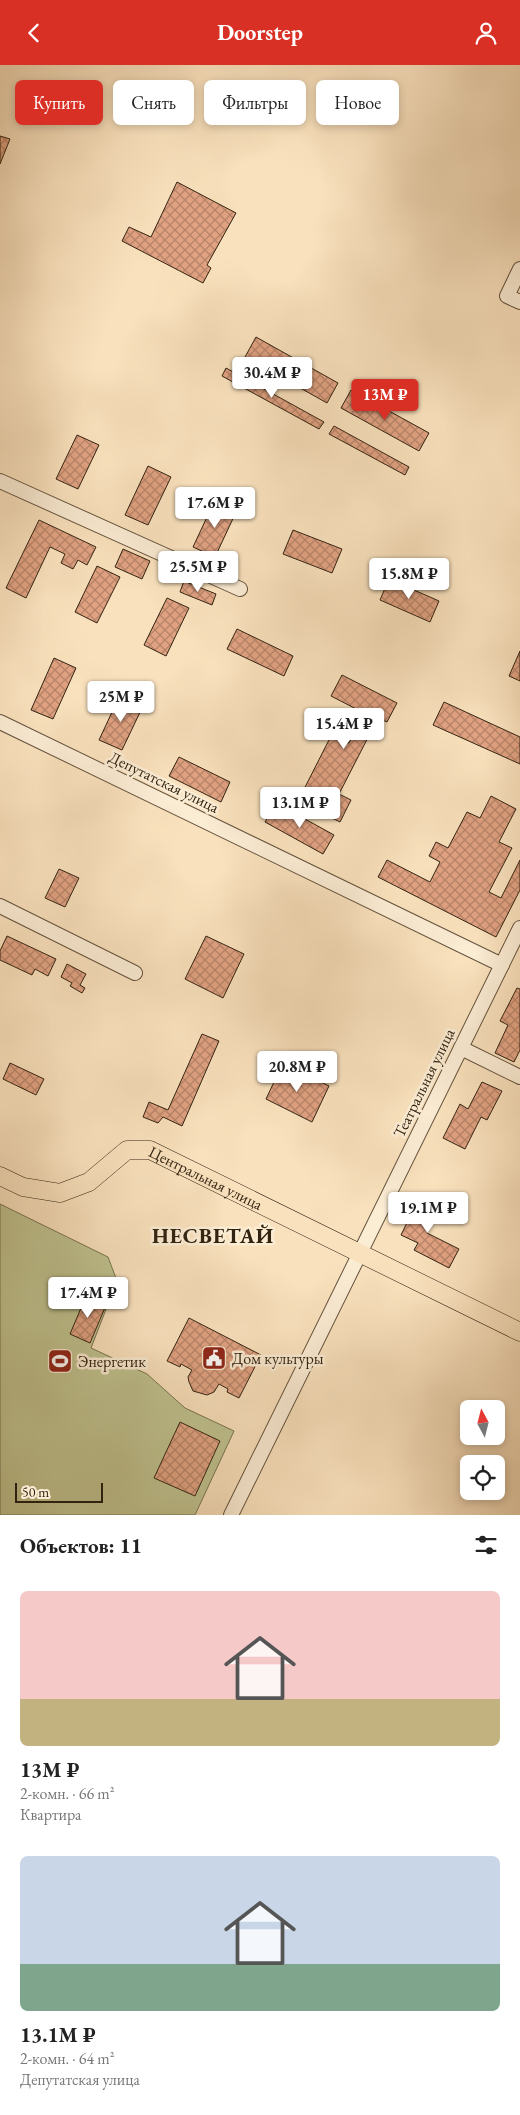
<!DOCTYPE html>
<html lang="ru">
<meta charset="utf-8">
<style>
body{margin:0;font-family:"EB Garamond",serif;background:#f2f2f2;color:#222;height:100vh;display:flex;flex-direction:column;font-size:19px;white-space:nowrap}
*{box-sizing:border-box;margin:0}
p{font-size:16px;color:#767676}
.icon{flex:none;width:28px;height:28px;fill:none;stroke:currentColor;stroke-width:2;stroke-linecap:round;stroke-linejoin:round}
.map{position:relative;height:1450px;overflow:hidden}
.panel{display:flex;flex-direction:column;background:#fff;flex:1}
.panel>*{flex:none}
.top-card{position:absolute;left:15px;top:15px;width:490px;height:45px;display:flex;gap:10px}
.needle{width:32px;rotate:353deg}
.tools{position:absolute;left:460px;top:1335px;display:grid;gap:10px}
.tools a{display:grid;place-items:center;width:45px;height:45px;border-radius:8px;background:#fff;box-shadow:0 2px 8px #0003;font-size:25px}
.scale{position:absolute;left:15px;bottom:12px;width:88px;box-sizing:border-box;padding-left:5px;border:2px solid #322311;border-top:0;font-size:14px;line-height:18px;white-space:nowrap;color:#322311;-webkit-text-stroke:4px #fbecd4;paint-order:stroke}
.price{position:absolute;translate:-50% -42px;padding:0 11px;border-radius:5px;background:#fff;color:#222;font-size:16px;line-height:32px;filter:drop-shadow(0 1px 2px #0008)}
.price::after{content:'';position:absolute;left:50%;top:30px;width:15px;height:11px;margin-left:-8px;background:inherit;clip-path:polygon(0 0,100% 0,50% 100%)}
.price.selected{background:#d93025;color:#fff}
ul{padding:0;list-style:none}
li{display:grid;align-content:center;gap:10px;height:265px;padding:0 20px}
li span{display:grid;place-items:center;height:155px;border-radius:8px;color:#555}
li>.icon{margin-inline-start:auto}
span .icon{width:90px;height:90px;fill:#fffc;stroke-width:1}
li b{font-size:21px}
h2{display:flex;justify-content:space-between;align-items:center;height:60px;padding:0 20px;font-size:21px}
.chip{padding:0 18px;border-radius:8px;background:#fff;box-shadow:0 2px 8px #0003;font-size:18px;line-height:45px}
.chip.selected{background:#d93025;color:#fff}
header{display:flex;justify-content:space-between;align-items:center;height:65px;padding:0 20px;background:#d93025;color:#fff;font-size:22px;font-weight:700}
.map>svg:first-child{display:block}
.park{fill:#bfc28f;stroke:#787250}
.building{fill:url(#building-cross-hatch);stroke:#322311}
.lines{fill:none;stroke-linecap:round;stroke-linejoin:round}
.minor-casing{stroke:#64523c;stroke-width:16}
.major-casing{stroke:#322311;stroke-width:19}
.minor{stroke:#fbecd4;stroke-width:14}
.major{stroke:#f9e1bd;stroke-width:18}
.labels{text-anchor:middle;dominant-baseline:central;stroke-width:5;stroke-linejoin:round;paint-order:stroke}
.street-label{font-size:16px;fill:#322311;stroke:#fbecd4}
.poi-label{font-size:16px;fill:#322311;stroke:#fbecd4;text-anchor:start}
.district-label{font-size:21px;font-weight:bold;letter-spacing:1px;fill:#322311;stroke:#fbecd4}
</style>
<header><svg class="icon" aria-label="back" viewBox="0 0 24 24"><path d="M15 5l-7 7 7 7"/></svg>Doorstep<svg class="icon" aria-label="person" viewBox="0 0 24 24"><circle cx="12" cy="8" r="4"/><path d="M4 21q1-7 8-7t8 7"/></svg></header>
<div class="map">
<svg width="520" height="1450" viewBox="0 0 520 1450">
<defs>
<pattern id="building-cross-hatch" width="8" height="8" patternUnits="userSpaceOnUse" patternTransform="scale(1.25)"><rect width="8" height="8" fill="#e1a282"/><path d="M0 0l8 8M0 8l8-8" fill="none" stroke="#b78469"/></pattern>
</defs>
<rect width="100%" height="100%" fill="#f9e1bd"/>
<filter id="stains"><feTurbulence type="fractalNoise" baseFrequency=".004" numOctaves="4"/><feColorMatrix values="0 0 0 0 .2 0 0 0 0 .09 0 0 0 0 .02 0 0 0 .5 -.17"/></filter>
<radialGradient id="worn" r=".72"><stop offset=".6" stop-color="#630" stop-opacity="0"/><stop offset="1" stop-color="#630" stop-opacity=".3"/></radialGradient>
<polygon class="park" points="0,1139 108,1192 117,1216 91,1283 147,1309 185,1343 234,1366 195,1450 0,1450"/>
<g class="building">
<polygon points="0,71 10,74 0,99"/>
<polygon points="177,117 236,148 207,200 211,203 203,218 122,176 129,162 151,172"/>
<polygon points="256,272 338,318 327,338 245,292"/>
<polygon points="226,303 324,357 319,364 222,311"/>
<polygon points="351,325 429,368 419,386 341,343"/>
<polygon points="334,361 409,402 405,410 329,369"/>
<polygon points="77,370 99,380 78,424 56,414"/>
<polygon points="148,401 171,412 148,460 125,450"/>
<polygon points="215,435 237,445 215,492 193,482"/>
<polygon points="39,455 96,482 87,500 78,495 73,504 61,498 65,489 50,482 26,533 6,523"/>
<polygon points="293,465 342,484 332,508 283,489"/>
<polygon points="123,484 150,496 142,514 115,502"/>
<polygon points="97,501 120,512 97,558 75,547"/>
<polygon points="389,514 439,536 430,557 380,535"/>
<polygon points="184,516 216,529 212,540 180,527"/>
<polygon points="167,533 189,543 166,591 144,580"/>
<polygon points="237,564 293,591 284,611 227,584"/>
<polygon points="520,586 520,616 509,611"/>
<polygon points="54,593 76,603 53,654 31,645"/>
<polygon points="342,610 397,638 387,657 378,653 339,729 351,735 340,757 298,736 332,669 349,678 364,648 331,631"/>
<polygon points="120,630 143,641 122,685 99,675"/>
<polygon points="444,637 520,672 520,699 433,660"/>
<polygon points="179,692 230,717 221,737 169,711"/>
<polygon points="491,731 516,744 499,777 512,783 489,827 501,833 520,795 520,825 496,872 378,812 387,795 430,817 440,797 429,791 436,777 448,783 467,747 480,753"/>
<polygon points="276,738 334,770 323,789 265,757"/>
<polygon points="59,804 79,813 65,842 45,833"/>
<polygon points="7,871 56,894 48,911 35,904 32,910 0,895 0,886"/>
<polygon points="206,871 244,889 223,933 185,914"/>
<polygon points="67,899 86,909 80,920 85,923 82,928 70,921 72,918 61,912"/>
<polygon points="517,923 520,924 520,985 514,997 495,988 508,960 500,956"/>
<polygon points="202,969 219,976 182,1061 163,1052 158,1058 143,1052 149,1037 168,1045"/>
<polygon points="10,998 44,1014 36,1030 3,1014"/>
<polygon points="283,998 329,1021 312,1057 266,1034"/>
<polygon points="482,1017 502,1026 487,1055 481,1052 465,1084 443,1073 460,1039 468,1044"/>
<polygon points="420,1131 440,1141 427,1168 459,1184 449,1203 414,1185 418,1178 401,1170"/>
<polygon points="87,1229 107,1238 90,1278 70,1269"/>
<polygon points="189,1253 261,1290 239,1333 227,1327 228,1324 219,1319 214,1327 207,1330 193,1326 189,1317 188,1312 192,1305 181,1299 180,1302 167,1296"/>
<polygon points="180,1357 220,1376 195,1431 154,1413"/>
</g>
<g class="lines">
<defs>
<g id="minor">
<polyline points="520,204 507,231 520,237"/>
<polyline points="0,416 240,524"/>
<polyline points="0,657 502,900"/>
<polyline points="0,841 135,908"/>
<polyline points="461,983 520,1012"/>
<polyline points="231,1450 520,863"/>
</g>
<g id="major">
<path id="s1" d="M0,1111l23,11 37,6 29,-11 38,-32h23l370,182"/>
</g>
</defs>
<use href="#minor" class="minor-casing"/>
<use href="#major" class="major-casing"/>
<use href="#minor" class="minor"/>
<use href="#major" class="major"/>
</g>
<defs>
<symbol id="civic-square" viewBox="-11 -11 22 22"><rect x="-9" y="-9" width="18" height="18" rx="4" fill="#8f2418" stroke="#fbecd4"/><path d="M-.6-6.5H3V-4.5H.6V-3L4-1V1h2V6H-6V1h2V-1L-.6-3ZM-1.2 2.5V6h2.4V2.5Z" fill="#fff"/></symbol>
<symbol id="stadium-square" viewBox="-11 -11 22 22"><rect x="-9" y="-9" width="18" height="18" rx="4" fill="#8f2418" stroke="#fbecd4"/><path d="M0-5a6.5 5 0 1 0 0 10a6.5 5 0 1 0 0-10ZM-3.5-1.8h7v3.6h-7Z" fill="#fff"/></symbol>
</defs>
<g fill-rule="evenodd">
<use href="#civic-square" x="200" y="1279" width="28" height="28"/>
<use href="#stadium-square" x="46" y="1282" width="28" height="28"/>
</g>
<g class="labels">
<g class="street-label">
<text transform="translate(164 717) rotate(26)">Депутатская улица</text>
<text transform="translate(424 1018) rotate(-64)">Театральная улица</text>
<text stroke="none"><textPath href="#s1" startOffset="229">Центральная улица</textPath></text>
</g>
<g class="poi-label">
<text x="232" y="1293">Дом культуры</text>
<text x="78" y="1296">Энергетик</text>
</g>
<g class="district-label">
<text x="213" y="1170">НЕСВЕТАЙ</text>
</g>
</g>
<rect width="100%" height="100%" filter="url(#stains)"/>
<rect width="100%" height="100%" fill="url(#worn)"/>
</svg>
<div class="tools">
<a><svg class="needle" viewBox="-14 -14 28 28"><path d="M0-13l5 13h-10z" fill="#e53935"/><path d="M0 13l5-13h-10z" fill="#767676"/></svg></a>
<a><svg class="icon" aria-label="locate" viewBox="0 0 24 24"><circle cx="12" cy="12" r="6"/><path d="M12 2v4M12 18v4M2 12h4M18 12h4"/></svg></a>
</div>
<div class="scale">50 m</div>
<b class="price" style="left:272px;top:334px">30.4M ₽</b>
<b class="price selected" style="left:385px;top:356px">13M ₽</b>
<b class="price" style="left:215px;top:464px">17.6M ₽</b>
<b class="price" style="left:198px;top:528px">25.5M ₽</b>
<b class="price" style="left:409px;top:535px">15.8M ₽</b>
<b class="price" style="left:121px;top:658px">25M ₽</b>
<b class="price" style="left:344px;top:685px">15.4M ₽</b>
<b class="price" style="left:300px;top:764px">13.1M ₽</b>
<b class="price" style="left:297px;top:1028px">20.8M ₽</b>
<b class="price" style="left:428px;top:1169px">19.1M ₽</b>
<b class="price" style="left:88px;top:1254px">17.4M ₽</b>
<div class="top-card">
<a class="chip selected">Купить</a>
<a class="chip">Снять</a>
<a class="chip">Фильтры</a>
<a class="chip">Новое</a>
</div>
</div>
<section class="panel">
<h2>Объектов: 11<svg class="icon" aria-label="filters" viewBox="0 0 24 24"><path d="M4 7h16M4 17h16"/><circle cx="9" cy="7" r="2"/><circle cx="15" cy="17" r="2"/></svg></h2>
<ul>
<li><span style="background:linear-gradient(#f6c9c9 70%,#c2b280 0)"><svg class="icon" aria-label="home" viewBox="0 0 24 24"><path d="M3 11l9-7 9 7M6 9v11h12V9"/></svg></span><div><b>13M ₽</b><p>2-комн. · 66 m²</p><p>Квартира</p></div></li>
<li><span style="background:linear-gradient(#c9d6e8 70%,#7fa58c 0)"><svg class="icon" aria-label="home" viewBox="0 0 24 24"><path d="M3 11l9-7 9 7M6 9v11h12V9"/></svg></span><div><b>13.1M ₽</b><p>2-комн. · 64 m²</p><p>Депутатская улица</p></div></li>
</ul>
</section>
